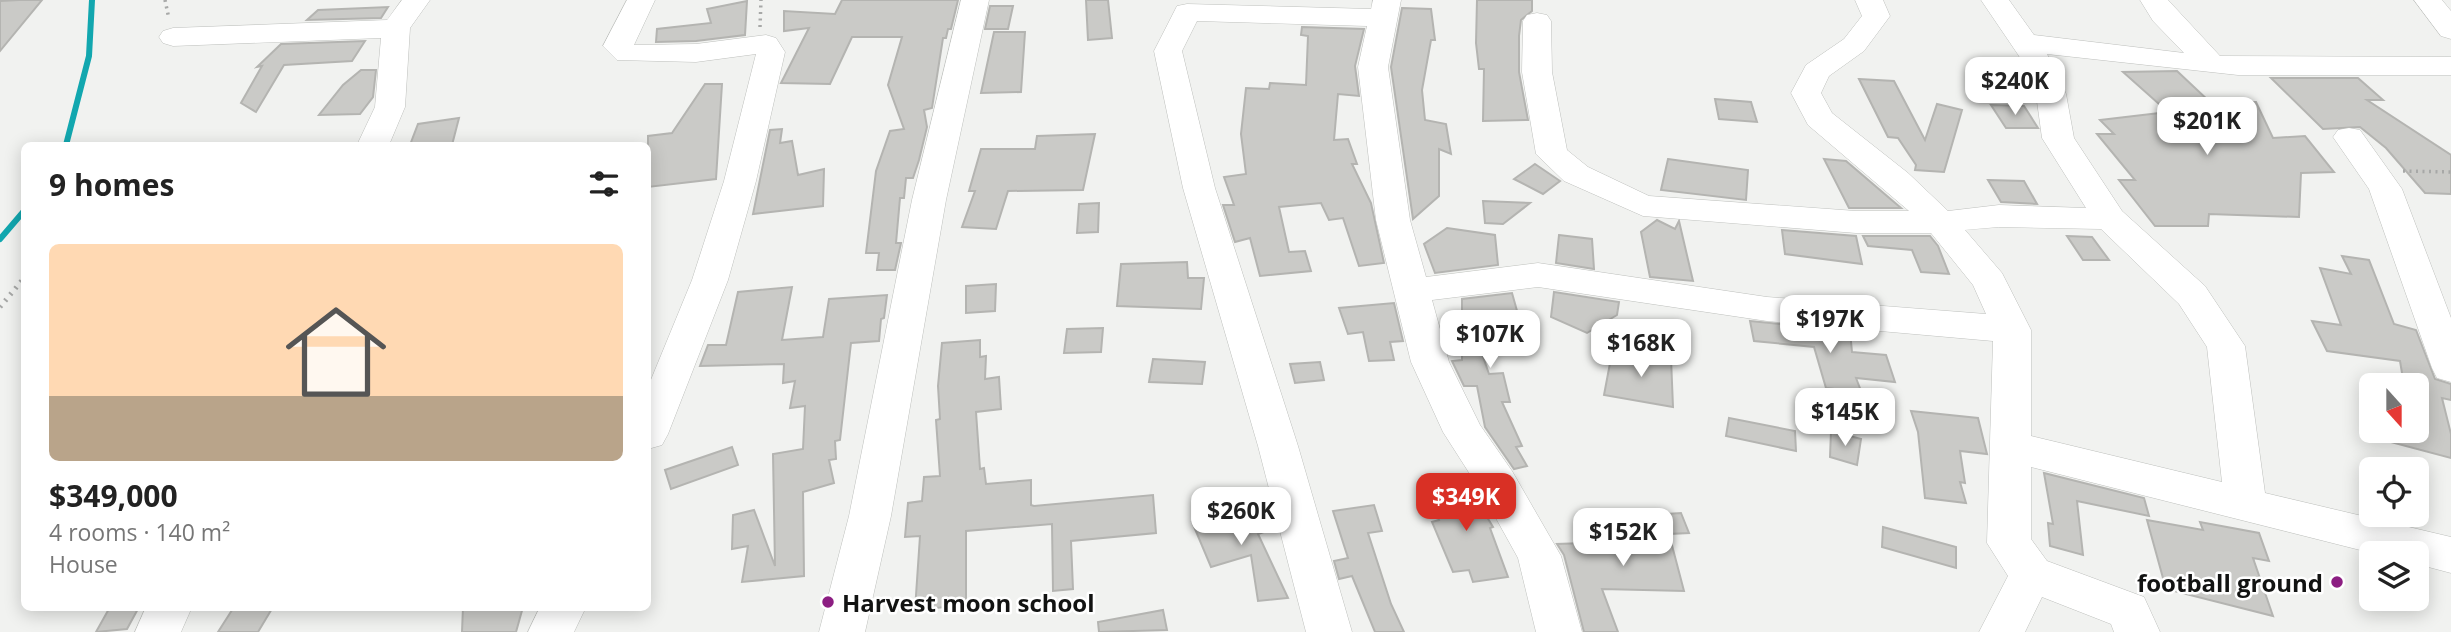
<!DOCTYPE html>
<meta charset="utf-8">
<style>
body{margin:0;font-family:"Open Sans",sans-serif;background:#f6f6f6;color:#222;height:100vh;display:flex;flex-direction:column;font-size:26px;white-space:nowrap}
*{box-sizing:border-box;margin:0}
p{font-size:23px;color:#767676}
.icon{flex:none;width:38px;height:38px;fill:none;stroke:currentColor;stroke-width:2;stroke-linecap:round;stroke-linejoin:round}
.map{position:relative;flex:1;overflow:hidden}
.details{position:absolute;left:21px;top:142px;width:630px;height:469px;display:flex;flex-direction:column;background:#fff;border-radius:10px;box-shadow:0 4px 18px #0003}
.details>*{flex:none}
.needle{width:46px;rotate:159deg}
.tools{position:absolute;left:2359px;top:373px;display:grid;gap:14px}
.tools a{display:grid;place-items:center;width:70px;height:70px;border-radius:10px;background:#fff;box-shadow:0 4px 18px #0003;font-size:35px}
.price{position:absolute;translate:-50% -60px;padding:0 16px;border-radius:14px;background:#fff;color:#222;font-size:23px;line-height:46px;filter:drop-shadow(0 2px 4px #0008)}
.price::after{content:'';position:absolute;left:50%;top:42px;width:21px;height:16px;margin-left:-10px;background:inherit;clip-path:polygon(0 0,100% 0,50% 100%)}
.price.selected{background:#d93025;color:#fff}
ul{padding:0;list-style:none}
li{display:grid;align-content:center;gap:14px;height:371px;padding:0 28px}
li+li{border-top:2px solid #e0e0e0}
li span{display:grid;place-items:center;height:217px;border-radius:10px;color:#555}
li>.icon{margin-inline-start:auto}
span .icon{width:126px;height:126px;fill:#fffc;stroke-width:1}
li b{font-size:30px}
h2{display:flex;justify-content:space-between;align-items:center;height:84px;padding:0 28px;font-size:30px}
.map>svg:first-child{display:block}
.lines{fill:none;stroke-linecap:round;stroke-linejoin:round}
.stream{stroke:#12a7af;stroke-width:6}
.building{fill:#cacac7;stroke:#b4b4b1;stroke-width:2}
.minor-casing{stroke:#bec0bd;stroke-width:1}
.path-far1{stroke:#a7a8a7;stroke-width:3.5;stroke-dasharray:2 4.5;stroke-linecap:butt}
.path{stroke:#a7a8a7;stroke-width:5;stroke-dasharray:2 6;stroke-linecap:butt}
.minor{fill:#fff;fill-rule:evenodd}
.poi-dot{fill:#8c1e82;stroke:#fff;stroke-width:2.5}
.labels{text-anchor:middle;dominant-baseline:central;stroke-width:5;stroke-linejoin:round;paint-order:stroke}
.near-poi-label{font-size:24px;font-weight:bold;fill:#121312;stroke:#fff;text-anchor:end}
</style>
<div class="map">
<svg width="2451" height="632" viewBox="0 0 2451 632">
<rect width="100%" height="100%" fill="#f1f2f0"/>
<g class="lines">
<g class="stream">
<polyline points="66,145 89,56 92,0"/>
<polyline points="0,239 24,211"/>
</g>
</g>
<g class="building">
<polygon points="19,0 42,0 0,51 0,1"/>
<polygon points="842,0 958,0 951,29 948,29 946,38 943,38 932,108 924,110 927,127 919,160 913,178 906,178 904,198 900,198 896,243 901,243 895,270 877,270 879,253 866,253 876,171 890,131 904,129 888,85 902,37 852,37 830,84 781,83 809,28 784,31 784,11 835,14"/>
<polygon points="1086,0 1108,0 1112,38 1088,40"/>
<polygon points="1477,0 1532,0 1532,11 1521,20 1519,36 1519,72 1528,120 1483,121 1484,69 1479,69 1476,43"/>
<polygon points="747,1 745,35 696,41 656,42 657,29 711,23 707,9"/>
<polygon points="990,6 1013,6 1008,29 985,29"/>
<polygon points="388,7 381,18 307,20 318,10"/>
<polygon points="1402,8 1431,9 1435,40 1431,40 1422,90 1425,120 1446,124 1451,154 1439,149 1439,196 1413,219 1391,67"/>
<polygon points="1302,27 1364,29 1355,66 1359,96 1338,94 1334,140 1348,139 1357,164 1352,164 1371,203 1384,263 1359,266 1343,218 1329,220 1321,203 1279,207 1289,252 1305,251 1311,271 1260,276 1250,238 1235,242 1223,205 1234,205 1224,177 1246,174 1241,134 1246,88 1269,89 1270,83 1306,85 1308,36 1301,35"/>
<polygon points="994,32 1025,32 1021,92 981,93"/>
<polygon points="365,41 352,61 284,65 256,112 241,103 262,66 257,67 281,44"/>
<polygon points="361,70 376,70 373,97 360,114 319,115 343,85"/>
<polygon points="2177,71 2211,103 2256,102 2273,138 2305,136 2334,172 2301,173 2299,217 2209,214 2208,226 2155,226 2119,180 2135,180 2097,134 2114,134 2100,120 2168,112 2123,72"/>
<polygon points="2271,78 2358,78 2383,100 2367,100 2451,155 2451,194 2425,193 2386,148 2360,127 2323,129"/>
<polygon points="1859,79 1894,81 1925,140 1937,104 1962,110 1944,172 1915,170 1916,165 1898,138 1888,137"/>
<polygon points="705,84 722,84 716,179 648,187 648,136 672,133"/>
<polygon points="1715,99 1751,102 1757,122 1719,119"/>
<polygon points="1991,105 2024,106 2038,128 2006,128"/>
<polygon points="459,118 452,145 410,145 418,124"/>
<polygon points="782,129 780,143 792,141 798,175 824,169 823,206 753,214 770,130"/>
<polygon points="1095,134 1083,190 1008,191 996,229 962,227 975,191 969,191 981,149 1035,149 1037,136"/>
<polygon points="1668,159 1748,170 1746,200 1661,190"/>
<polygon points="1824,159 1846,161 1901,208 1849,208"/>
<polygon points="1535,164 1560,181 1543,194 1514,179"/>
<polygon points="1988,180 2024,181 2037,204 2001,202"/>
<polygon points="1483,201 1530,203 1503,224 1485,223"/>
<polygon points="1099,203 1098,232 1077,233 1079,204"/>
<polygon points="1657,220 1675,229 1679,221 1693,281 1650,277 1641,232"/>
<polygon points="1447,228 1495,235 1498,265 1435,273 1424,244"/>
<polygon points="1782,230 1856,236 1862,264 1785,254"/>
<polygon points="1559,235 1592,239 1594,269 1556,263"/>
<polygon points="1863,236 1930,236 1938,246 1949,274 1921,272 1912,250 1868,246"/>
<polygon points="2067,236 2092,237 2109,260 2083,260"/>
<polygon points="2342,256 2369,260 2394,324 2416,330 2435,379 2451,384 2451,400 2442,398 2451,434 2451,458 2372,437 2373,430 2417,430 2417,385 2404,385 2400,361 2327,351 2312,321 2341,325 2320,268 2351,274"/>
<polygon points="1187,262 1188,278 1204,278 1201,309 1117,306 1121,264"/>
<polygon points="996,284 995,311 966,313 966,286"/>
<polygon points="792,287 782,340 823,337 829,299 887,295 884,318 881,319 879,341 851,343 840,440 835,441 836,459 829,460 834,483 803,492 804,576 742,582 748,546 732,549 733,515 754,510 775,566 773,454 803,449 805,406 790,408 795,381 783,383 784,364 700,366 708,345 726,345 738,292"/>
<polygon points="1554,292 1619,302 1617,315 1587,333 1551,317"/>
<polygon points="1512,293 1521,325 1472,325 1489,374 1503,373 1510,402 1502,402 1522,446 1516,447 1527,466 1514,469 1485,427 1477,386 1464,386 1452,361 1462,360 1462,299"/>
<polygon points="1394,303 1403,341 1390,342 1394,360 1369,361 1363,332 1348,334 1339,308"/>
<polygon points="1750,321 1850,331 1852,352 1886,355 1895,382 1856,378 1863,396 1835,394 1834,389 1826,388 1814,347 1754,341"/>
<polygon points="1103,328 1101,352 1064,353 1067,329"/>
<polygon points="980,340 980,357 986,356 985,379 999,377 1001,409 976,412 980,469 984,468 986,484 1031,480 1031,505 1034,506 1153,495 1156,533 1071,541 1073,589 1053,591 1052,524 966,531 966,605 915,610 920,536 905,537 908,503 922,501 924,477 940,476 936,420 940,419 938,386 942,343"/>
<polygon points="1649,353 1655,358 1671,358 1673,407 1604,395 1611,358"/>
<polygon points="1153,359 1205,362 1202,384 1149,382"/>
<polygon points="1320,362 1324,380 1295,383 1290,364"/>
<polygon points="1911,411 1978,418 1987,454 1960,451 1965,483 1960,482 1966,503 1925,498 1918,432"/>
<polygon points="1729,418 1795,431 1796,451 1726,436"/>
<polygon points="1831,431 1861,439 1857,465 1830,457"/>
<polygon points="732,447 738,465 671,489 665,470"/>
<polygon points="2044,473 2144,498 2149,516 2077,501 2083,555 2050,546 2048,523 2053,524"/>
<polygon points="1464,479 1493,527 1490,528 1508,577 1473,582 1469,570 1453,572 1432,522 1439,520 1429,500 1439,497 1434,486"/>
<polygon points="1254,505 1267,531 1258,534 1288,598 1258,601 1251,555 1211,567 1192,522"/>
<polygon points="1374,505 1382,531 1368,533 1391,604 1404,632 1375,632 1352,576 1339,579 1334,561 1348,558 1333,511"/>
<polygon points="1681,513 1689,533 1669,534 1684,591 1602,589 1618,632 1584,632 1564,555 1557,544 1645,541 1635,516"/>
<polygon points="2147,520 2203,530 2200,522 2259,533 2269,561 2253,558 2273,616 2166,589"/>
<polygon points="1883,527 1956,547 1956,568 1882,547"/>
<polygon points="110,607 139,607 127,629 96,632"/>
<polygon points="234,607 273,607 258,632 218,632"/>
<polygon points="463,607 523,607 516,632 462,632"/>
<polygon points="1163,610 1167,630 1099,632 1098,622"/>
</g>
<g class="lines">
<defs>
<g id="minor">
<polygon points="402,0 430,0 410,28 405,107 389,145 357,145 375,107 381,38 173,46 163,43 159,37 163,31 173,28 387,20"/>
<polygon points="627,0 655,0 634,45 696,44 766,35 776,38 785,52 756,181 728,280 668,434 662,445 648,449 648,387 692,280 724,181 756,54 696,62 617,60 603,46"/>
<polygon points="961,0 989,0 946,200 891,516 865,632 819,632 849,516 912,200"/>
<path d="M1373,0h28l-13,67 22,153 16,57 112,-14 229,34 219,17 -13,-29 -42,-52h-75l-213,-17 -79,-35 -28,-27 -14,-82 1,-51 4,-6 10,-2 10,2 4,6 1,51 15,78 21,17 61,29 207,15h53l-101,-86 -17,-32 15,-28 38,-26 18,-23 -7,-16h28l7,16 -26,35 -35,25 -8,17 11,20 76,60 40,38 51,-6 87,3 -44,-70 -6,-44 -17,-38 -38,-56h28l25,35 150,18 -31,-32 -13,-21h28l52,56 231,1v18h-213l-191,-21 19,40 8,44 48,73 83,75 40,60 20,147 186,44v36l-34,-9v-11h-45l-341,-86v72l16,22 97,36 16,35h-46l-3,-8 -69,-27 -17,35h-46l29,-56 -21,-33 6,-202 -226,-20 -229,-34 -106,13 17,62 31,63 32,46 49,85 21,76h-46l-18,-74 -36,-65 -39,-61 -32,-70 -35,-142 -18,-153 9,-41 -170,-5 -15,30 33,137 83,258 54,186h-46l-48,-186 -75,-258 -29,-137 23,-45 10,-2 184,5zM1999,227l102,2 78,75 28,43 15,135 -191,-46v-106l-29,-57 -37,-43z"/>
<polygon points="2414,0 2442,0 2451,11 2451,39 2441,36"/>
<polygon points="2349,128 2360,130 2402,189 2451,318 2451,382 2437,378 2432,368 2369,189 2333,137 2338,130"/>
<polygon points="146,607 192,607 181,632 135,632"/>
<polygon points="540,607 586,607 574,632 528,632"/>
</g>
</defs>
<use href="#minor" class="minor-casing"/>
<g class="path-far1">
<polyline points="165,0 169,19"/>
<polyline points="760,27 761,0"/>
<polyline points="2403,171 2451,172"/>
</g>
<polyline class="path" points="0,307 24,278"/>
<use href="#minor" class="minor"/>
</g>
<g class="poi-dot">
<circle cx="2337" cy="582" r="7"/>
<circle cx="828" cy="602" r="7"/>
</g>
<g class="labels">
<g class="near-poi-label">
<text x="2323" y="582">football ground</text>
<text x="842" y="602" text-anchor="start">Harvest moon school</text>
</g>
</g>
</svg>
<div class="tools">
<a><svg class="needle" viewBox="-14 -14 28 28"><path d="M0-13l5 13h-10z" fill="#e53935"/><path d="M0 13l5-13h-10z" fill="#767676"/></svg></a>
<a><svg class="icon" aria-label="locate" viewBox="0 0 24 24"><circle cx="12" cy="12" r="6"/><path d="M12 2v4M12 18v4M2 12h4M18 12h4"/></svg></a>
<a><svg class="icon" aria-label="layers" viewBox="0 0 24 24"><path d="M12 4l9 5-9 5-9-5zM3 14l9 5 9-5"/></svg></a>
</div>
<b class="price" style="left:2015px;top:117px">$240K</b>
<b class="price" style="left:2207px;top:157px">$201K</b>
<b class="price" style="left:1830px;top:355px">$197K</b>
<b class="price" style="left:1490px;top:370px">$107K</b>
<b class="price" style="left:1641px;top:379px">$168K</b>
<b class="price" style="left:1845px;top:448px">$145K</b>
<b class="price selected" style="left:1466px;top:533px">$349K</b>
<b class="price" style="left:1241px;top:547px">$260K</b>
<b class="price" style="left:1623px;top:568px">$152K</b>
<section class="details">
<h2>9 homes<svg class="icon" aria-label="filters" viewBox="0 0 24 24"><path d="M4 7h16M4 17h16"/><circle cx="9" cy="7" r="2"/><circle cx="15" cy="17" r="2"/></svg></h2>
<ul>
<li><span style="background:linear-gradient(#ffd9b3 70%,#b9a48a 0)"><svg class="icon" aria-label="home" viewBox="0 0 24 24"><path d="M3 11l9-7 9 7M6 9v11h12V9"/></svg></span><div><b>$349,000</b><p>4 rooms · 140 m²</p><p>House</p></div></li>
</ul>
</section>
</div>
